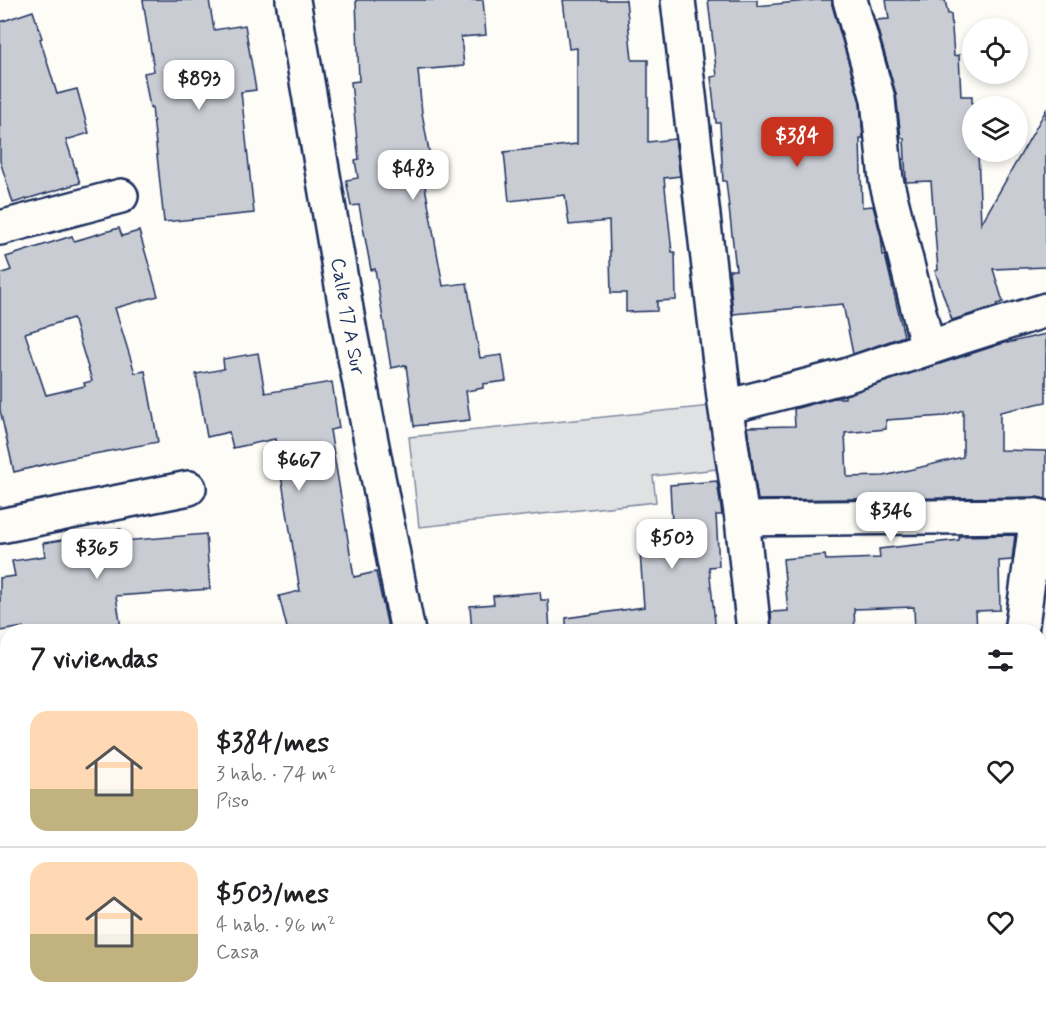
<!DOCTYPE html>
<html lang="es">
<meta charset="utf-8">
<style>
body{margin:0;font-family:Mynerve,sans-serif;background:#f6f6f6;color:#202124;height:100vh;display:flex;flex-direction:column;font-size:22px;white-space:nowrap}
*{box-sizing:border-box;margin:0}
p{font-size:20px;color:#757577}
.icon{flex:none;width:33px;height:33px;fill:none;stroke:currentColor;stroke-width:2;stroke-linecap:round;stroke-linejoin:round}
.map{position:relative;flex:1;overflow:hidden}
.sheet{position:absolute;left:0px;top:624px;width:1047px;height:386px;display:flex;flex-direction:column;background:#fff;border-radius:24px 24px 0 0;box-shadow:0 3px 9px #0003}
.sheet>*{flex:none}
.buttons{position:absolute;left:962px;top:18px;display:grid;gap:12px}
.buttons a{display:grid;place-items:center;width:66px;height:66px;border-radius:50%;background:#fff;box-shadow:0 3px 9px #0003;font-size:30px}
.price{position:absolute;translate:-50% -51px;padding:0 14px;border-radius:12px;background:#fff;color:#222;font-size:20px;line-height:39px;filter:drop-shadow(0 2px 3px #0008)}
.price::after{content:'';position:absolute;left:50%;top:36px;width:18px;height:14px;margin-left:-9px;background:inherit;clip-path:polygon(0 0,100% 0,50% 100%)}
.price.active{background:#c8321e;color:#fff}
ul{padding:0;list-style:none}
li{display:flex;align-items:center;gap:18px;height:150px;padding:0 30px}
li+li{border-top:2px solid #e0e0e0}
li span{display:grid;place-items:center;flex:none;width:168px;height:120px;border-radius:18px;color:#555}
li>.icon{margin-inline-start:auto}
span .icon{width:72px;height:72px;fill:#fffc;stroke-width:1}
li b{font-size:26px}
h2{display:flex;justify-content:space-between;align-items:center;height:72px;padding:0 30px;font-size:26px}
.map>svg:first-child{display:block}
.green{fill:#e0e1e3;stroke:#7e88a0;stroke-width:1.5}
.building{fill:#c9ccd3;stroke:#1b2f5e;stroke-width:1.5;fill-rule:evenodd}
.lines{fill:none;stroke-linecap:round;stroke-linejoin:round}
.minor-casing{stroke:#1b2f5e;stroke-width:38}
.minor{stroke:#fdfcf7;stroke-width:33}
.labels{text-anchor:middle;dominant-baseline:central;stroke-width:4.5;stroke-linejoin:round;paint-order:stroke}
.street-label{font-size:20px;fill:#1b2f5e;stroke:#fdfcf7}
</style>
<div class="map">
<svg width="1046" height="1009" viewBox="0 0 1046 1009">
<rect width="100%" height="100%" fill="#fdfcf7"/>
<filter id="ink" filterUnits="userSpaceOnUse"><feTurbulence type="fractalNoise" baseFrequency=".0167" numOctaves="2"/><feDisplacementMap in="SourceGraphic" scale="12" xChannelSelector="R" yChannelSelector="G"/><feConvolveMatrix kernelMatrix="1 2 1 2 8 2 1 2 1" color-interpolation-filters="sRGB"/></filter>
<g filter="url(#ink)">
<polygon class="green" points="711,406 717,469 653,476 656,502 419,527 409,437"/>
<g class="building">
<polygon points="143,0 209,0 214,30 245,25 256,90 241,92 254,213 164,222 152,107 150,108 144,73 154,71"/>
<polygon points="356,0 483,0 486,35 461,37 464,66 418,70 422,113 434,179 424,181 443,286 467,283 480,358 502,355 506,381 483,384 483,388 466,391 470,420 414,426 406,365 391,368 375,269 371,270 359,205 351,206 346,180 358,178 355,160 359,159 351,82 359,81"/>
<polygon points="563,0 626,0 632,60 648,60 648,142 675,139 680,176 664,178 672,252 675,252 676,300 657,301 657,311 626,312 626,293 611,293 609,221 569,225 565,195 509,201 504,152 577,144 577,48 569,49"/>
<polygon points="708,0 757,0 757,6 817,0 832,0 832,5 860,102 863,138 860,139 862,207 873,206 881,236 883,255 885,255 904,336 853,354 843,304 733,314 729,270 736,270 726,181 723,181 720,123 716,123 711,77 717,76"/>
<polygon points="886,0 945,0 948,14 951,14 954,56 959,55 961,96 972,96 972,152 978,152 981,224 1046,110 1046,267 993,269 1003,302 997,304 997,306 952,320 935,271 938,270 931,181 906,182 904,138 901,138 896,94 875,20 889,19"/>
<polygon points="33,11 42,38 40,39 57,94 77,89 89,133 66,140 80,183 13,203 0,161 0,22"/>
<path d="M119,228l3,8 17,-5 19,65 -43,12 20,65 10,-2 13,71 -91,17 -53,13 -14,-62v-136l11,-4 -5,-13 66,-21 2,5zM73,318l19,63 -8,2 1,3 -39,9 -21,-62z"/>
<path d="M1046,334v68l-46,10v38l46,1v48l-9,-2 -279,3 -11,-73 48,-1 -1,-17 40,-11h11v-3l162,-53v1zM963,410v47l-79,19 -37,1 -2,-44 41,-4v-9l59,-4z"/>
<polygon points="258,353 265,393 332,382 339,428 330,430 354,577 376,572 389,632 288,632 279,596 300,591 275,439 233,448 229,432 207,437 196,374 224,369 223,359"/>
<polygon points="717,481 722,515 716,515 719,566 709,567 716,632 566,632 566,618 644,607 638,525 672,523 670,485"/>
<polygon points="121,529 123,541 206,534 210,589 116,596 121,628 99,632 24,632 23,627 0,631 0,578 15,576 12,561 45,556 43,543 93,535 93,533"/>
<polygon points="1015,535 1012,560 999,561 1000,610 976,611 977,632 915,632 914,607 854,609 855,632 772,632 771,612 788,611 783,559 825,555 826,560 880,558 879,549 959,540 959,536"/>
<polygon points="540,592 541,600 548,600 550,632 472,632 470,606 494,604 493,596"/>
</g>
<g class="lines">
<defs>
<g id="minor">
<path id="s1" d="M293,0l57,332 58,300"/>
<polyline points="678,0 724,397 742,519 754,632"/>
<polyline points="850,0 878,99 886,180 928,348"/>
<polyline points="0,228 121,196"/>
<polyline points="726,407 845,376 964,336 1046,310"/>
<polyline points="742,519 1037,516 1046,518"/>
<polyline points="0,526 189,488"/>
<polyline points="1021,632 1037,516"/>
<polyline points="1040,827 1046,828"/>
<polyline points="0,853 8,851"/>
<polyline points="466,1002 467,1009"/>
<polyline points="968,1009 968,1002"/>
</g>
</defs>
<use href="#minor" class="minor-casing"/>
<use href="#minor" class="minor"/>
</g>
</g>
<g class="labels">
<g class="street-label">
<text stroke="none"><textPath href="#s1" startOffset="321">Calle 17 A Sur</textPath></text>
</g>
</g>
</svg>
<div class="buttons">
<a><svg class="icon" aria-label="locate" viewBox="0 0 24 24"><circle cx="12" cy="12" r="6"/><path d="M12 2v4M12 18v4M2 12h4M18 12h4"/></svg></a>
<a><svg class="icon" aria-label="layers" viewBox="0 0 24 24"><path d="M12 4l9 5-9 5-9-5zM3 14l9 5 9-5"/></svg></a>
</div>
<b class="price" style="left:199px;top:111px">$893</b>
<b class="price active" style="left:797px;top:168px">$384</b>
<b class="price" style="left:413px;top:201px">$483</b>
<b class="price" style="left:299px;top:492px">$667</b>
<b class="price" style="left:891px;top:543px">$346</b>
<b class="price" style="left:672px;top:570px">$503</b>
<b class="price" style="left:97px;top:580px">$365</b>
<section class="sheet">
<h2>7 viviendas<svg class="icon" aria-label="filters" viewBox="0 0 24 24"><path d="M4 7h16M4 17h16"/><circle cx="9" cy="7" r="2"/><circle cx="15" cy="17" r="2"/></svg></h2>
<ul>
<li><span style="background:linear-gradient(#ffd9b3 65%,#c2b280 0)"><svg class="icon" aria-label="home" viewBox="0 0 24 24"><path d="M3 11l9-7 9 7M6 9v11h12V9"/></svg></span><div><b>$384/mes</b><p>3 hab. · 74 m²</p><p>Piso</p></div><svg class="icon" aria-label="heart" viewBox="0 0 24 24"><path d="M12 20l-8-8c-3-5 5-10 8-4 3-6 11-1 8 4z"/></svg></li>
<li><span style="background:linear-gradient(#ffd9b3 60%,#c2b280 0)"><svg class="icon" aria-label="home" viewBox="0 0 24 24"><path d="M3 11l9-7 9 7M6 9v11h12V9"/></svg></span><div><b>$503/mes</b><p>4 hab. · 96 m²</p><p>Casa</p></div><svg class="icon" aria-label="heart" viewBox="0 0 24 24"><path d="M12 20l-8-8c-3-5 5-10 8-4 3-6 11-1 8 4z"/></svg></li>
</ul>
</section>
</div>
